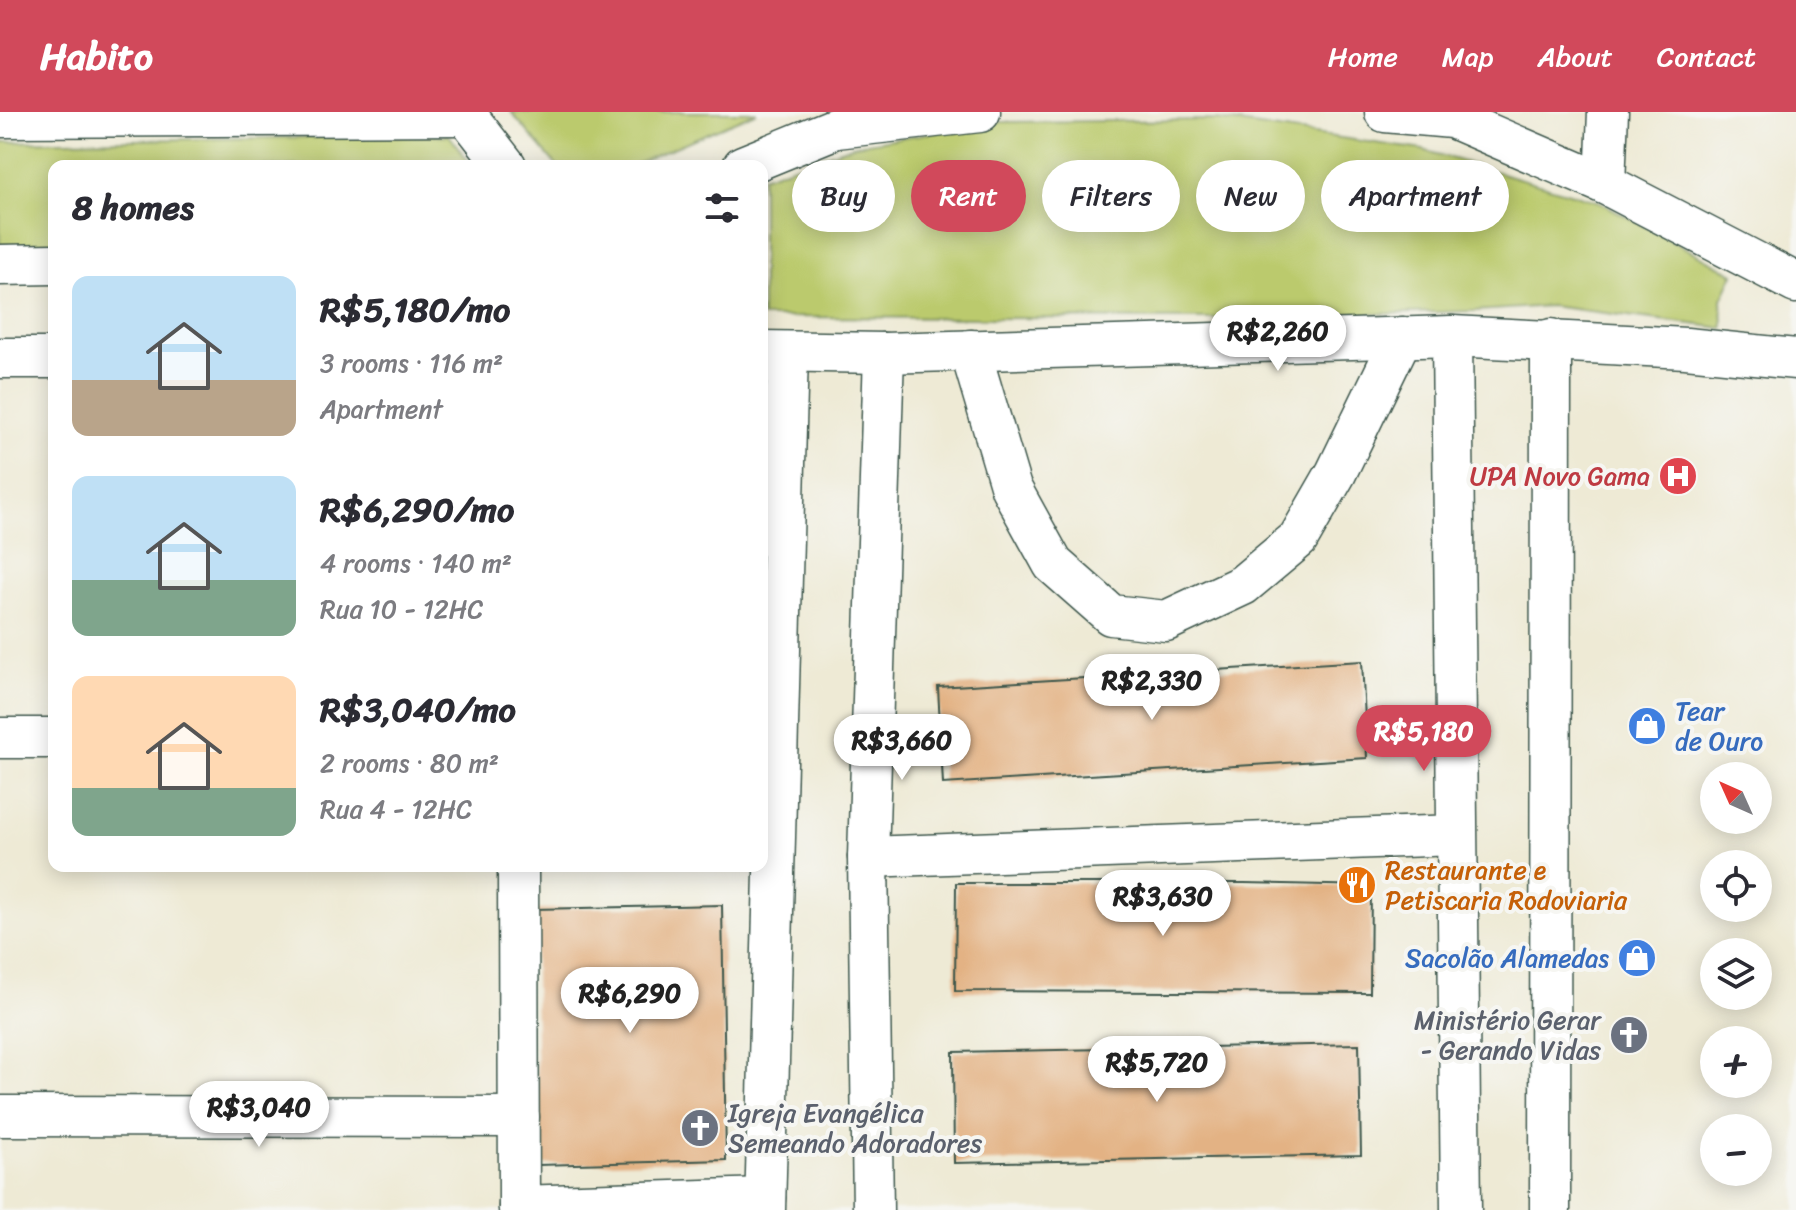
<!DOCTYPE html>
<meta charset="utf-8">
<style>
body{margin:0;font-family:Sriracha,sans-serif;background:#f2f2f3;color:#2b2b33;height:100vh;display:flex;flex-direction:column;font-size:30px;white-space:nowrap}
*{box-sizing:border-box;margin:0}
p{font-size:26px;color:#7c7c81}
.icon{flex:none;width:44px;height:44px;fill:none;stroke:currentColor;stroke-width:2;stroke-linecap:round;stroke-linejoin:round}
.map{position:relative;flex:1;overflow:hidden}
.drawer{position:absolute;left:48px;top:48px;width:720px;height:712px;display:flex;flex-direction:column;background:#fff;border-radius:16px;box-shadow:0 4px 20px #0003}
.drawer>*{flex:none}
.hud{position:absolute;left:792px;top:48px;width:760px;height:72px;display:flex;gap:16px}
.needle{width:52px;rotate:315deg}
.fabs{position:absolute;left:1700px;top:650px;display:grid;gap:16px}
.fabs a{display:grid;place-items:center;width:72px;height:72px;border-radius:50%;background:#fff;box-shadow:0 4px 20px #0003;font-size:40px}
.price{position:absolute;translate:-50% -68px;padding:0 18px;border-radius:28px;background:#fff;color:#222;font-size:26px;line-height:52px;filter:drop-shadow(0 2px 4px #0008)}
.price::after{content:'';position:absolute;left:50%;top:48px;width:24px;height:18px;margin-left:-12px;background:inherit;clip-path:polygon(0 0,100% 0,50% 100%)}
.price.active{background:#d1495b;color:#fff}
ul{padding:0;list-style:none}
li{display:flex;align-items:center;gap:24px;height:200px;padding:0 24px}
li span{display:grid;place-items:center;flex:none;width:224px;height:160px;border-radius:16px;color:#555}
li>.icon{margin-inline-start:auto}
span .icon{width:96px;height:96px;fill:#fffc;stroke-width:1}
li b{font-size:34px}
h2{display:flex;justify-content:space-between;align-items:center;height:96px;padding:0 24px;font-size:34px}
.pill{padding:0 28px;border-radius:36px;background:#fff;box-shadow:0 4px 20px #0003;font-size:28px;line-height:72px}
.pill.active{background:#d1495b;color:#fff}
header{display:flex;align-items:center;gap:48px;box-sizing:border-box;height:112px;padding:0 40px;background:#d1495b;color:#fff}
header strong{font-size:38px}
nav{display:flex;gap:44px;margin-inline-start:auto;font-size:28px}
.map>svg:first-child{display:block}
.green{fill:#bbca6d;stroke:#6d8450;stroke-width:2}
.building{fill:#e3b284}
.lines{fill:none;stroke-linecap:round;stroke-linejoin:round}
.minor-casing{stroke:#3e574c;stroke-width:43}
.minor{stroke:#fff;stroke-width:40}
.labels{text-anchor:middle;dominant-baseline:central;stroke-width:8;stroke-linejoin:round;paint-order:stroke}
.health-label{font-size:26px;fill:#be3a42;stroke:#f6f6f2;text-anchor:end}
.shop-label{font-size:26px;fill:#366cbe;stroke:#f6f6f2;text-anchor:start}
.food-label{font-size:26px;fill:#c56008;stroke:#f6f6f2;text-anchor:start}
.worship-label{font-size:26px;fill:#5b616d;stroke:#f6f6f2;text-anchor:end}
</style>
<header>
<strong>Habito</strong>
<nav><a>Home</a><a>Map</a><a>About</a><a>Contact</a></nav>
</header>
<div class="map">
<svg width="1796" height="1098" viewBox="0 0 1796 1098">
<rect width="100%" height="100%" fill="#f6f6f2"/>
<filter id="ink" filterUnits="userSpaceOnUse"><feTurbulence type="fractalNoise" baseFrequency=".0125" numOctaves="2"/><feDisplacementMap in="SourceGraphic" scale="16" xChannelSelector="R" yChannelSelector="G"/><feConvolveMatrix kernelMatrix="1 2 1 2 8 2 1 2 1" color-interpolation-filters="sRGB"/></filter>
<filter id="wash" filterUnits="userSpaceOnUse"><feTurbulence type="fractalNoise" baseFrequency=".006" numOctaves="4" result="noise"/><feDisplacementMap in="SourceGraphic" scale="32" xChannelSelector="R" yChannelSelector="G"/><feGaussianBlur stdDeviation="1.8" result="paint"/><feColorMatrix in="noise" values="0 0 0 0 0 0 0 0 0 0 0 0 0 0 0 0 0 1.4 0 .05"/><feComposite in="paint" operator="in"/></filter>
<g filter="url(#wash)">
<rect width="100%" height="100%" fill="#eeead5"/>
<g class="green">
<polygon points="511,0 757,0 631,54 557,54"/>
<polygon points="1218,8 1423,38 1600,90 1734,162 1722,187 1723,216 1550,194 1475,199 1216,207 762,205 762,65 855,33 999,10"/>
<polygon points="449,23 472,54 54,54 54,132 0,133 0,30"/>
</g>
<g id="blocks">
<g class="building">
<polygon points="1362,549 1367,646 943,672 938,575"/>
<polygon points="956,771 1244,771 1371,774 1370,881 955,879"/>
<polygon points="722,793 726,1048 538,1053 534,797"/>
<polygon points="1359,932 1361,1043 954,1051 953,940"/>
</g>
</g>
</g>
<g filter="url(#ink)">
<use href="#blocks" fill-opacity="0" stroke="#3e574c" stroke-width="2"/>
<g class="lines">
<defs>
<g id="minor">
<polyline points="464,0 506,54"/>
<polyline points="1385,0 1452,6 1605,72 1796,171"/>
<polyline points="0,5 465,3"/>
<polyline points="743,54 836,16 980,0"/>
<polyline points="1605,72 1608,0"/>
<polyline points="0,153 54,152"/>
<polyline points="1452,224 1461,1098"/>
<polyline points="970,238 1011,376 1053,452 1111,503 1166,509 1243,473 1298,427 1336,361 1402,225"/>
<polyline points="762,239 884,241 1452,224 1686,236 1796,247"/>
<polyline points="0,246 54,246"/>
<polyline points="0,626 54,626"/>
<polyline points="868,745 1456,723"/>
<polyline points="518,754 519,1098"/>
<polyline points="0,1004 519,1005"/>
<polyline points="519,1094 765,1086"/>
<polyline points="765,1098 788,240"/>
<polyline points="873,1098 868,745 884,241"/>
<polyline points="1550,1098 1551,227"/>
</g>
</defs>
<use href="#minor" class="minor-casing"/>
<use href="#minor" class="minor"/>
</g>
</g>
<defs>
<symbol id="hospital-disc" viewBox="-11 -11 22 22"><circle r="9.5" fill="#e0444e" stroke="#f6f6f2"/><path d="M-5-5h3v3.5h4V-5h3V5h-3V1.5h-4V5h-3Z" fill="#fff"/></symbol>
<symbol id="shop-disc" viewBox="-11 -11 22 22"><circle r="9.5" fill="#3f7fe0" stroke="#f6f6f2"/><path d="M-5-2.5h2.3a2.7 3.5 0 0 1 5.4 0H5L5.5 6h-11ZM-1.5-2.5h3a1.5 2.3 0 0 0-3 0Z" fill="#fff"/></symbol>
<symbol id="restaurant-disc" viewBox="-11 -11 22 22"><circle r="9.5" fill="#e8710a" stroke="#f6f6f2"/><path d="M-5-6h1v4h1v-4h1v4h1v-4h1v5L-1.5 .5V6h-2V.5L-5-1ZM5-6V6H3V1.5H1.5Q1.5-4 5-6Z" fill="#fff"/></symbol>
<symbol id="church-disc" viewBox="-11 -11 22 22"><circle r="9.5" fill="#6b7280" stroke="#f6f6f2"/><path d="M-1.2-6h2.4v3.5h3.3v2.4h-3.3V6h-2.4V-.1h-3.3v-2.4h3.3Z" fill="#fff"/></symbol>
</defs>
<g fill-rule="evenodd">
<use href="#hospital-disc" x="1656" y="342" width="44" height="44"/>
<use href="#shop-disc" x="1625" y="592" width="44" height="44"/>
<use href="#restaurant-disc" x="1335" y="751" width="44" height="44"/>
<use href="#shop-disc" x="1615" y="824" width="44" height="44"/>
<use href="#church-disc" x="1607" y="901" width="44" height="44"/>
<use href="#church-disc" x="678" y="994" width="44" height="44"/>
</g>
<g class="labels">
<g class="health-label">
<text x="1650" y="364">UPA Novo Gama</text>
</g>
<g class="shop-label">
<text x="1675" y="599">Tear<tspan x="1675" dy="30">de Ouro</tspan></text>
<text x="1609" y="846" text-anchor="end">Sacolão Alamedas</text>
</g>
<g class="food-label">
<text x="1385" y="758">Restaurante e<tspan x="1385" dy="30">Petiscaria Rodoviaria</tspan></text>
</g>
<g class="worship-label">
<text x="1601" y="908">Ministério Gerar<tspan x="1601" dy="30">- Gerando Vidas</tspan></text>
<text x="728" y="1001" text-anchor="start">Igreja Evangélica<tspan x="728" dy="30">Semeando Adoradores</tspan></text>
</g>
</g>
</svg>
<div class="fabs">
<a><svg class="needle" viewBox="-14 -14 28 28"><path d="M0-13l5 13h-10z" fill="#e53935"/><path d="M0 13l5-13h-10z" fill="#7c7c81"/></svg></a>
<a><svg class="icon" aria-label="locate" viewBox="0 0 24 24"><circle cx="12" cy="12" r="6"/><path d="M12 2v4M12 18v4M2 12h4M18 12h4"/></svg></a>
<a><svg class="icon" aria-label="layers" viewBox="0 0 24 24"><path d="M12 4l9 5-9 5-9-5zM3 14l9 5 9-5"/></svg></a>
<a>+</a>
<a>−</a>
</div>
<b class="price" style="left:1278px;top:261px">R$2,260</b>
<b class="price" style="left:1152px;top:610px">R$2,330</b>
<b class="price active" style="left:1424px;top:661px">R$5,180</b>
<b class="price" style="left:902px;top:670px">R$3,660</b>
<b class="price" style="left:1163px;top:826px">R$3,630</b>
<b class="price" style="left:630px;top:923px">R$6,290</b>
<b class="price" style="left:1157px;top:992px">R$5,720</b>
<b class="price" style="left:259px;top:1037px">R$3,040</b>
<div class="hud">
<a class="pill">Buy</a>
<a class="pill active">Rent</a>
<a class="pill">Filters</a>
<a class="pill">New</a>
<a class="pill">Apartment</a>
</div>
<section class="drawer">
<h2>8 homes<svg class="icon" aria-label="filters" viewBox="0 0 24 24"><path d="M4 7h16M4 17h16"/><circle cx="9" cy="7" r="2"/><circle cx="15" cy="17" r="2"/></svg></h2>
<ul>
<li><span style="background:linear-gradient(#bfe0f5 65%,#b9a48a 0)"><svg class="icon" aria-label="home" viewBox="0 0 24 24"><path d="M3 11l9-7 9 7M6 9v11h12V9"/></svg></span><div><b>R$5,180/mo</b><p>3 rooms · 116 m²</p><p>Apartment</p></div></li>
<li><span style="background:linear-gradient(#bfe0f5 65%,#7fa58c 0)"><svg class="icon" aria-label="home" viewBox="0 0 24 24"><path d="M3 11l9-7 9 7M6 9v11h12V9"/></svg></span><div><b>R$6,290/mo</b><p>4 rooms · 140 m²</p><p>Rua 10 - 12HC</p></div></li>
<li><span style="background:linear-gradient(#ffd9b3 70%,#7fa58c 0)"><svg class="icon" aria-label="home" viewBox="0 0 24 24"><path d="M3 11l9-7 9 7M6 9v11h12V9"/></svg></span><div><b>R$3,040/mo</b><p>2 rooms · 80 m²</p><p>Rua 4 - 12HC</p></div></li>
</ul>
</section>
</div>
